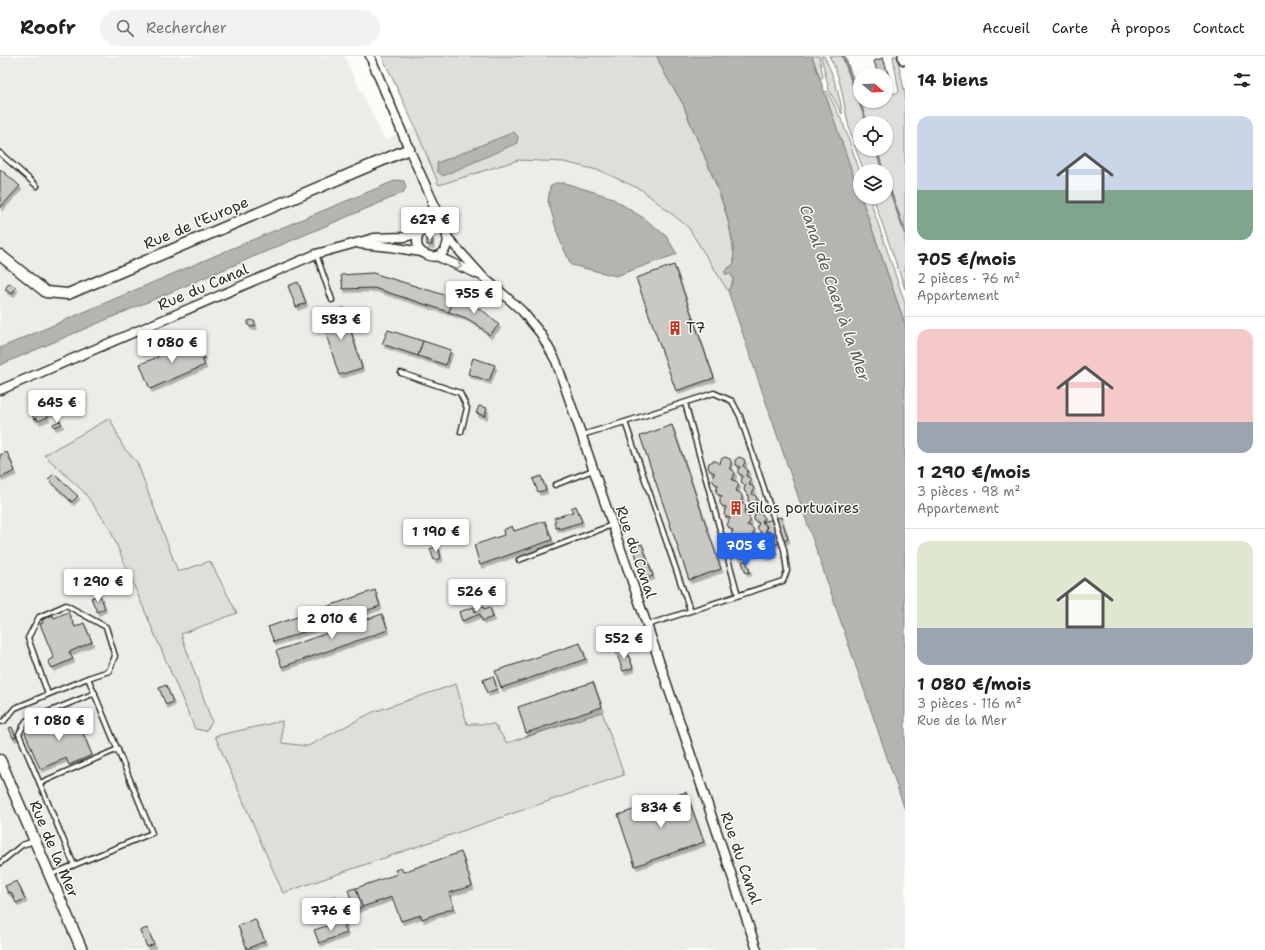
<!DOCTYPE html>
<html lang="fr">
<meta charset="utf-8">
<style>
body{margin:0;font-family:"Shantell Sans",sans-serif;background:#f2f2f2;color:#202124;height:100vh;display:flex;flex-direction:column;font-size:15px;white-space:nowrap}
*{box-sizing:border-box;margin:0}
p{font-size:13px;color:#757577}
.icon{flex:none;width:22px;height:22px;fill:none;stroke:currentColor;stroke-width:2;stroke-linecap:round;stroke-linejoin:round}
.map{position:relative;flex:1;overflow:hidden}
.sheet{display:flex;flex-direction:column;background:#fff;width:360px}
.sheet>*{flex:none}
.needle{width:26px;rotate:109deg}
.tools{position:absolute;left:853px;top:12px;display:grid;gap:8px}
.tools a{display:grid;place-items:center;width:40px;height:40px;border-radius:50%;background:#fff;box-shadow:0 1px 3px #0004;font-size:20px}
.price{position:absolute;translate:-50% -34px;padding:0 9px;border-radius:4px;background:#fff;color:#222;font-size:13px;line-height:26px;filter:drop-shadow(0 1px 2px #0008)}
.price::after{content:'';position:absolute;left:50%;top:24px;width:12px;height:9px;margin-left:-6px;background:inherit;clip-path:polygon(0 0,100% 0,50% 100%)}
.price.selected{background:#2563eb;color:#fff}
ul{padding:0;list-style:none}
li{display:grid;align-content:center;gap:8px;height:212px;padding:0 12px}
li+li{border-top:1px solid #e0e0e0}
li span{display:grid;place-items:center;height:124px;border-radius:12px;color:#555}
li>.icon{margin-inline-start:auto}
span .icon{width:72px;height:72px;fill:#fffc;stroke-width:1}
li b{font-size:17px}
h2{display:flex;justify-content:space-between;align-items:center;height:48px;padding:0 12px;font-size:17px}
header{display:flex;align-items:center;gap:24px;box-sizing:border-box;height:56px;padding:0 20px;background:#fff;border-bottom:1px solid #e0e0e0}
header strong{font-size:19px}
nav{display:flex;gap:22px;margin-inline-start:auto;font-size:14px}
.search{width:280px;height:36px;background:#f2f2f2;display:flex;align-items:center;gap:10px;box-sizing:border-box;padding:0 14px;border-radius:22px;color:#757577;font-size:15px}
main{display:flex;flex:1;min-height:0}
.map>svg:first-child{display:block}
.built{fill:#edece8}
.green{fill:#dfdeda;stroke:#858482;fill-rule:evenodd}
.water{fill:#b5b4b1;stroke:#7e7d7b}
.lines{fill:none;stroke-linecap:round;stroke-linejoin:round}
.stream{stroke:#7e7d7b;stroke-width:2.5}
.building{fill:#c9c8c4;stroke:#2b2b2b;filter:url(#shadow)}
.service-casing{stroke:#2b2b2b;stroke-width:7}
.minor-casing{stroke:#2b2b2b;stroke-width:11}
.tertiary-casing{stroke:#2b2b2b;stroke-width:13}
.trunk-casing{stroke:#2b2b2b;stroke-width:16}
.service{stroke:#fdfcf7;stroke-width:4}
.minor{stroke:#fdfcf7;stroke-width:8}
.tertiary{stroke:#fdfcf7;stroke-width:10}
.trunk{stroke:#fdfcf7;stroke-width:13}
.oneway{stroke:#9e9e9b}
.labels{text-anchor:middle;dominant-baseline:central;stroke-width:3;stroke-linejoin:round;paint-order:stroke}
.street-label{font-size:15px;fill:#2b2b2b;stroke:#fdfcf7}
.poi-label{font-size:15px;fill:#2b2b2b;stroke:#fdfcf7;text-anchor:start}
.water-label{font-size:16px;font-style:italic;fill:#5b5b5a;stroke:#fdfcf7}
</style>
<header>
<strong>Roofr</strong>
<div class="search"><svg class="icon" aria-label="search" viewBox="0 0 24 24"><circle cx="10" cy="10" r="6"/><path d="M15 15l6 6"/></svg>Rechercher</div>
<nav><a>Accueil</a><a>Carte</a><a>À propos</a><a>Contact</a></nav>
</header>
<main>
<div class="map">
<svg width="905" height="894" viewBox="0 0 905 894">
<defs>
<filter id="shadow"><feDropShadow dx="2" dy="3.5" stdDeviation="0" flood-color="#0004"/></filter>
</defs>
<rect width="100%" height="100%" fill="#fdfcf7"/>
<filter id="ink" filterUnits="userSpaceOnUse"><feTurbulence type="fractalNoise" baseFrequency=".025" numOctaves="2"/><feDisplacementMap in="SourceGraphic" scale="8" xChannelSelector="R" yChannelSelector="G"/><feConvolveMatrix kernelMatrix="1 2 1 2 8 2 1 2 1" color-interpolation-filters="sRGB"/></filter>
<g filter="url(#ink)">
<polygon class="built" points="0,0 344,0 385,84 415,71 439,129 518,104 564,106 601,115 642,134 688,171 728,235 905,754 905,894 0,894"/>
<g class="green">
<path d="M382,0h275c6,18 17,32 26,48 18,50 51,107 51,160l-7,5c8,10 7,10 1,22l-40,-64 -46,-37 -41,-19 -37,-9 -46,-2 -79,25 -24,-58z"/>
<polygon points="812,0 819,0 823,21 820,23"/>
<path d="M821,0h3c7,12 18,45 18,58l-13,-24z"/>
<path d="M829,0h16l15,41v4l2,1 24,-1v-5l13,-4 -6,-36h4l8,38v195l-32,-92h13v-26h-22c-5,-14 -12,-29 -15,-44 -6,-23 -7,-50 -20,-71zM860,67h26v26h-26z"/>
<polygon points="827,35 843,67 860,116 860,139 829,51 824,36"/>
<polygon points="861,141 869,141 905,247 905,268"/>
<polygon points="110,362 123,391 137,406 178,516 210,505 237,557 181,578 212,666 206,675 195,673 109,471 84,436 44,399"/>
<polygon points="456,628 467,668 494,668 507,687 602,656 624,719 283,837 215,680 282,665 282,687 308,690 373,656"/>
</g>
<g class="water">
<path d="M657,0h155l93,268v486l-177,-519c4,-8 11,-17 -3,-17v-3l9,-7c1,-52 -33,-111 -51,-160 -9,-16 -20,-30 -26,-48z"/>
<polygon points="514,76 518,81 517,87 443,120 437,115 437,107"/>
<polygon points="397,124 404,125 406,131 403,137 0,309 0,292 247,186"/>
<polygon points="555,127 565,127 610,141 645,163 666,180 677,198 616,220 571,209 559,182 548,145 550,131"/>
</g>
<g class="lines">
<g class="stream">
<polyline points="843,0 867,67"/>
<polyline points="876,93 883,115"/>
<polyline points="886,123 905,177"/>
</g>
</g>
<g class="building">
<polygon points="883,2 888,19 878,19 874,5"/>
<polygon points="0,113 20,130 0,152"/>
<rect x="427" y="181" width="5" height="8"/>
<polygon points="674,209 714,322 676,335 636,222"/>
<polygon points="373,217 454,242 449,256 374,232 343,233 341,219"/>
<polygon points="298,226 306,247 296,251 288,230"/>
<polygon points="9,227 16,231 12,238 5,234"/>
<polygon points="454,242 471,248 486,257 499,269 489,279 478,269 466,262 449,256"/>
<polygon points="344,252 362,312 339,319 320,259"/>
<polygon points="252,264 255,266 255,270 251,271 248,269 248,265"/>
<polygon points="388,274 423,285 418,300 382,288"/>
<polygon points="194,285 200,298 202,297 205,302 202,303 205,309 150,333 140,308 158,301 155,294 174,287 176,292 178,292"/>
<polygon points="423,285 451,294 446,309 418,300"/>
<polygon points="473,302 495,309 489,325 468,318"/>
<polygon points="50,340 56,354 46,358 48,361 38,365 37,362 34,363 28,349"/>
<polygon points="479,350 487,352 485,360 476,357"/>
<polygon points="60,365 62,368 54,371 53,368"/>
<polygon points="672,369 721,513 689,524 640,380"/>
<polygon points="7,396 15,415 0,422 0,399"/>
<polygon points="725,401 730,403 731,405 731,410 729,412 733,414 735,417 732,424 736,425 739,428 736,435 739,436 742,439 742,444 740,446 745,449 746,452 744,458 748,460 750,462 750,466 747,469 752,471 754,474 754,477 751,480 753,487 757,488 760,492 756,498 752,498 749,496 746,501 742,502 738,501 736,498 737,494 739,491 737,485 731,482 731,479 733,474 730,473 727,469 730,462 726,461 724,458 726,451 722,450 720,447 720,443 722,440 718,439 716,435 718,429 714,427 712,423 713,419 715,417 710,415 708,411 709,407 713,405 716,405 720,408 721,403"/>
<polygon points="739,401 744,403 745,406 743,410 746,412 748,414 746,420 750,422 751,425 749,429 753,430 754,433 752,438 757,441 757,444 755,448 759,449 760,452 758,457 762,458 764,461 762,466 766,469 766,476 769,475 776,497 766,501 758,478 761,477 761,476 757,472 759,467 754,464 754,461 756,457 752,456 751,453 753,449 748,445 748,442 749,439 745,436 744,433 746,429 743,428 741,425 743,420 738,417 738,414 740,411 736,409 735,407 735,404"/>
<polygon points="54,418 78,440 72,446 48,423"/>
<polygon points="541,420 546,434 538,436 533,423"/>
<polygon points="576,450 582,466 559,473 558,471 556,472 554,466 556,465 554,462 573,456 571,452"/>
<polygon points="781,461 788,483 773,489 769,475 766,476 767,470 763,466"/>
<polygon points="545,465 552,484 480,509 474,489 504,479 503,474 512,470 514,475"/>
<polygon points="642,488 653,520 644,523 633,491"/>
<polygon points="438,490 441,502 434,504 430,493"/>
<polygon points="746,505 750,516 746,517 742,506"/>
<polygon points="375,534 380,550 274,586 268,571"/>
<polygon points="100,539 105,552 97,556 91,542"/>
<polygon points="482,548 484,553 490,551 493,561 482,565 480,558 462,565 459,556 474,551 475,556 479,554 477,549"/>
<polygon points="68,556 75,571 84,567 92,586 69,596 73,603 52,612 48,605 54,602 40,568 43,567 42,564 53,559 54,562"/>
<polygon points="382,558 388,574 282,611 276,595"/>
<polygon points="580,587 586,603 501,632 495,615"/>
<polygon points="626,593 633,612 623,615 616,596"/>
<polygon points="493,620 497,633 487,637 483,624"/>
<polygon points="593,626 602,651 526,677 518,651"/>
<polygon points="166,629 173,646 166,649 159,632"/>
<polygon points="74,656 92,699 69,709 66,702 40,713 25,677"/>
<polygon points="12,671 16,681 13,682 9,672"/>
<polygon points="686,736 704,786 635,810 618,759"/>
<polygon points="461,796 472,830 449,837 454,852 422,863 421,859 401,865 392,841 362,851 356,832 397,818 395,814 401,812 403,816"/>
<polygon points="17,825 25,843 16,847 11,836 8,837 5,830"/>
<polygon points="356,832 362,851 355,854 348,834"/>
<polygon points="336,840 339,849 335,851 333,845 328,847 326,843"/>
<polygon points="255,863 265,885 247,893 238,870"/>
<polygon points="345,864 346,869 344,870 347,877 319,887 314,874"/>
<polygon points="147,872 154,888 147,891 140,875"/>
</g>
<g class="lines">
<defs>
<g id="service">
<polyline points="0,97 37,130"/>
<polyline points="316,198 332,244"/>
<polyline points="401,317 460,337 467,352 461,376"/>
<polyline points="685,347 738,539"/>
<polyline points="625,366 690,554"/>
<polyline points="582,379 625,366 714,337 732,345 740,360 784,493 787,515 783,525 647,569"/>
<polyline points="555,429 593,414"/>
<polyline points="519,504 612,469"/>
<polyline points="48,638 28,582 39,561 66,549 106,571 115,600 109,615 88,622"/>
<polyline points="0,666 4,665 15,652 88,622 152,777 50,819"/>
<polyline points="40,727 118,693"/>
<polyline points="0,807 22,789 34,785"/>
<polyline points="74,809 19,678 26,665 95,637"/>
</g>
<g id="minor">
<polyline points="370,0 409,93 441,163 445,176"/>
<path d="M427,170c33,-6 22,42 -2,28 -5,-2 -8,-7 -8,-12 0,-8 5,-11 10,-15 6,-7 6,-16 5,-24"/>
<polyline points="447,181 482,220 502,237 522,255 541,278 556,305 647,569 757,894"/>
<polyline points="360,188 391,191 421,196"/>
<polyline points="436,200 480,219"/>
<polyline points="0,334 316,198 374,182 405,181 419,177"/>
</g>
<g id="tertiary">
<polyline points="0,199 46,236 68,238 409,93"/>
<polyline points="0,704 82,894"/>
</g>
<polyline id="trunk" points="905,0 905,2"/>
</defs>
<use href="#service" class="service-casing"/>
<use href="#minor" class="minor-casing"/>
<use href="#tertiary" class="tertiary-casing"/>
<use href="#trunk" class="trunk-casing"/>
<use href="#service" class="service"/>
<use href="#minor" class="minor"/>
<use href="#tertiary" class="tertiary"/>
<use href="#trunk" class="trunk"/>
</g>
<defs><path id="oneway-chevron" d="M-2-3.5L2.5 0L-2 3.5" fill="none" stroke-width="1.6" stroke-linecap="round" stroke-linejoin="round"/></defs>
<use class="oneway" href="#oneway-chevron" transform="translate(459 210) rotate(23)"/>
</g>
<defs>
<symbol id="building-bare" viewBox="-9 -9 18 18"><path d="M-4-6H4V6H1V3H-1V6H-4ZM-2.5-4.3h1.7v1.8h-1.7ZM.8-4.3h1.7v1.8H.8ZM-2.5-1h1.7V.8h-1.7ZM.8-1h1.7V.8H.8Z" fill="#c8321e" stroke="#fdfcf7" stroke-width="2.5" paint-order="stroke"/></symbol>
</defs>
<g fill-rule="evenodd">
<use href="#building-bare" x="665" y="262" width="20" height="20"/>
<use href="#building-bare" x="726" y="442" width="20" height="20"/>
</g>
<g class="labels">
<g class="street-label">
<text transform="translate(196 167) rotate(-23)">Rue de l'Europe</text>
<text transform="translate(203 231) rotate(-23)">Rue du Canal</text>
<text transform="translate(636 496) rotate(71)">Rue du Canal</text>
<text transform="translate(54 793) rotate(67)">Rue de la Mer</text>
<text transform="translate(741 802) rotate(71)">Rue du Canal</text>
</g>
<g class="poi-label">
<text x="686" y="272">T7</text>
<text x="747" y="452">Silos portuaires</text>
</g>
<g class="water-label">
<text transform="translate(835 237) rotate(71)">Canal de Caen à la Mer</text>
</g>
</g>
</svg>
<div class="tools">
<a><svg class="needle" viewBox="-14 -14 28 28"><path d="M0-13l5 13h-10z" fill="#e53935"/><path d="M0 13l5-13h-10z" fill="#757577"/></svg></a>
<a><svg class="icon" aria-label="locate" viewBox="0 0 24 24"><circle cx="12" cy="12" r="6"/><path d="M12 2v4M12 18v4M2 12h4M18 12h4"/></svg></a>
<a><svg class="icon" aria-label="layers" viewBox="0 0 24 24"><path d="M12 4l9 5-9 5-9-5zM3 14l9 5 9-5"/></svg></a>
</div>
<b class="price" style="left:430px;top:185px">627 €</b>
<b class="price" style="left:474px;top:259px">755 €</b>
<b class="price" style="left:341px;top:285px">583 €</b>
<b class="price" style="left:172px;top:308px">1 080 €</b>
<b class="price" style="left:57px;top:368px">645 €</b>
<b class="price" style="left:436px;top:497px">1 190 €</b>
<b class="price selected" style="left:746px;top:511px">705 €</b>
<b class="price" style="left:98px;top:547px">1 290 €</b>
<b class="price" style="left:477px;top:557px">526 €</b>
<b class="price" style="left:332px;top:584px">2 010 €</b>
<b class="price" style="left:624px;top:604px">552 €</b>
<b class="price" style="left:59px;top:686px">1 080 €</b>
<b class="price" style="left:661px;top:773px">834 €</b>
<b class="price" style="left:331px;top:876px">776 €</b>
</div>
<section class="sheet">
<h2>14 biens<svg class="icon" aria-label="filters" viewBox="0 0 24 24"><path d="M4 7h16M4 17h16"/><circle cx="9" cy="7" r="2"/><circle cx="15" cy="17" r="2"/></svg></h2>
<ul>
<li><span style="background:linear-gradient(#c9d6e8 60%,#7fa58c 0)"><svg class="icon" aria-label="home" viewBox="0 0 24 24"><path d="M3 11l9-7 9 7M6 9v11h12V9"/></svg></span><div><b>705 €/mois</b><p>2 pièces · 76 m²</p><p>Appartement</p></div></li>
<li><span style="background:linear-gradient(#f6c9c9 75%,#9aa5b1 0)"><svg class="icon" aria-label="home" viewBox="0 0 24 24"><path d="M3 11l9-7 9 7M6 9v11h12V9"/></svg></span><div><b>1 290 €/mois</b><p>3 pièces · 98 m²</p><p>Appartement</p></div></li>
<li><span style="background:linear-gradient(#dfe7d0 70%,#9aa5b1 0)"><svg class="icon" aria-label="home" viewBox="0 0 24 24"><path d="M3 11l9-7 9 7M6 9v11h12V9"/></svg></span><div><b>1 080 €/mois</b><p>3 pièces · 116 m²</p><p>Rue de la Mer</p></div></li>
</ul>
</section>
</main>
